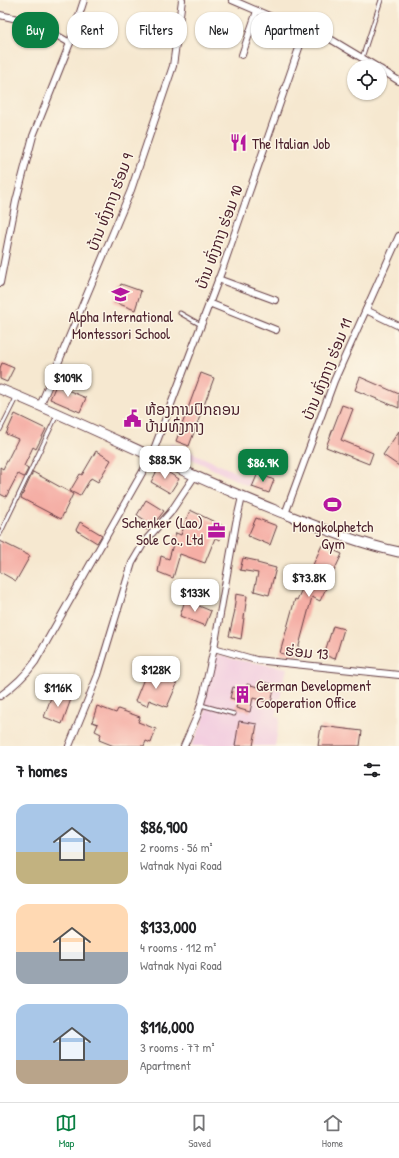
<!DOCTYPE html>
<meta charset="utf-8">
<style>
body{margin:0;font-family:"Patrick Hand","Noto Sans Lao",sans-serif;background:#f2f2f2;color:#202124;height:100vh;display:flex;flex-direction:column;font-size:15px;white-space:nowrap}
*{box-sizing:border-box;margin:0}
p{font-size:13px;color:#757577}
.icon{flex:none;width:22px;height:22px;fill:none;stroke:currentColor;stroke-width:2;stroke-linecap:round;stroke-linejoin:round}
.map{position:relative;height:746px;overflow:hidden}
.sheet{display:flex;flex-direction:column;background:#fff;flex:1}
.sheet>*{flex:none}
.banner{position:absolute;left:12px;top:12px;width:375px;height:36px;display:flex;gap:8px}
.fabs{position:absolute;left:347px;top:60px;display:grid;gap:8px}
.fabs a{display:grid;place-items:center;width:40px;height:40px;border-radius:50%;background:#fff;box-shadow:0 1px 3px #0004;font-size:20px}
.price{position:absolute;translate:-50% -34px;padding:0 9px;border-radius:8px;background:#fff;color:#222;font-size:13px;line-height:26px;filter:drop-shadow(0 1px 2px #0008)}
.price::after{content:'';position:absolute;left:50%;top:24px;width:12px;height:9px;margin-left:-6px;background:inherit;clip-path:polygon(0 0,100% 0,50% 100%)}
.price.current{background:#0b8043;color:#fff}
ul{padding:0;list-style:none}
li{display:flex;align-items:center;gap:12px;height:100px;padding:0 16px}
li span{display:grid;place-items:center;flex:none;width:112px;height:80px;border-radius:12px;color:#555}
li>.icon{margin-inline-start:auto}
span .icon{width:48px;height:48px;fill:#fffc;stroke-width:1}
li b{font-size:17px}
h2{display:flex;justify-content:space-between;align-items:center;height:48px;padding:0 16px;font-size:17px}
.chip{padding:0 14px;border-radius:16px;background:#fff;box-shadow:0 1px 3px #0004;font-size:14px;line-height:36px}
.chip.current{background:#0b8043;color:#fff}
.dock{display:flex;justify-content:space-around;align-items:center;height:56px;border-top:1px solid #e0e0e0;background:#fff;font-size:11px;color:#757577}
.dock a{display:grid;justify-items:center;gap:2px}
.dock .current{color:#0b8043}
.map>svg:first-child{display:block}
.built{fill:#f3cfe0}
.building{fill:#f5aea5}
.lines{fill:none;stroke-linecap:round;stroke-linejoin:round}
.lane-casing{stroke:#643d44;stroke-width:5}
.street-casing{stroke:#643d44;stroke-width:8}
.secondary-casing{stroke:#643d44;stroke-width:11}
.lane{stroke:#fff;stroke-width:3}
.street{stroke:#fff;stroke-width:6}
.secondary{stroke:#fff;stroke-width:9}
.labels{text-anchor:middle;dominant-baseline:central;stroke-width:3;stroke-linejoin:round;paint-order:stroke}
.poi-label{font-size:15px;fill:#4a1f2b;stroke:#fcf5e5;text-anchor:start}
.street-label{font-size:15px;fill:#4a1f2b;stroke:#fcf5e5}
</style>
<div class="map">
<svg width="399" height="746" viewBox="0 0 399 746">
<rect width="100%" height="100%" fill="#fcf5e5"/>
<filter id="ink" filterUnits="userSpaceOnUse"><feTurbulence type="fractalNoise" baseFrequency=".025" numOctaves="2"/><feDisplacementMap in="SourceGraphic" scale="8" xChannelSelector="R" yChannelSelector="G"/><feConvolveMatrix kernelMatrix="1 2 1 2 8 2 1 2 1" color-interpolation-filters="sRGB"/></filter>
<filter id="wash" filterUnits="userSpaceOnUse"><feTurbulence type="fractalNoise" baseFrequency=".012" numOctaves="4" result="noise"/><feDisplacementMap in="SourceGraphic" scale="16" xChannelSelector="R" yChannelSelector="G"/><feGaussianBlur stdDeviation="0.9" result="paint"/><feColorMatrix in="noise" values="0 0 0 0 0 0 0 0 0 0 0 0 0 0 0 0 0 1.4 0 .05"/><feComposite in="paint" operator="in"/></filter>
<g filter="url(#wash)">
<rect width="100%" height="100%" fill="#f6e8d0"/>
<g class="built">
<polygon points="171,443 251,479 248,486 169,448"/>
<polygon points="216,654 233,659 287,668 276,716 280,717 275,746 191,746 202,724 206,710 201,708"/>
</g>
<g id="blocks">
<g class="building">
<polygon points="121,284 141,291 135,310 114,302"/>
<polygon points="2,363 14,368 7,382 0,379 0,368"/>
<polygon points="201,373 214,378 189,446 176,441"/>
<polygon points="360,377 399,394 399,408 355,390"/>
<polygon points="56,385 86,398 80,412 50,399"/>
<polygon points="342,405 353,409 341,440 373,453 369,464 326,447"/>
<polygon points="15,414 46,429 36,449 33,447 24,466 28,469 24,477 18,474 6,497 0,494 0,467 3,469 18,439 6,434"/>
<polygon points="399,431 399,466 383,455"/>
<polygon points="96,451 111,460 98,482 91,478 80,496 70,491 80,474 82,475"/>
<polygon points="159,467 179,479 170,493 151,482"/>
<polygon points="33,472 73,494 61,519 21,498"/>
<polygon points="258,473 274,480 269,493 252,487"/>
<polygon points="146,500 164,511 149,530 145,529 148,522 137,515"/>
<polygon points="190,510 225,527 220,540 215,538 205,563 180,554 173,578 158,572 161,556 169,559 176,533 181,535"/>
<polygon points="256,518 277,526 270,545 248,536"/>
<polygon points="80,522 102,535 97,543 76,530"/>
<polygon points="0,541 30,556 16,581 0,572"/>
<polygon points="322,545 342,554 320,601 312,597 296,657 280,653 295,599 297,600"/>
<polygon points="243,558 257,561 257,563 276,568 269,595 254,591 258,573 240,570"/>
<polygon points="236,594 247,596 241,639 229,636 235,610 234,610"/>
<polygon points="185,600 211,611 205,626 180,616"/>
<polygon points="333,626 344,629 335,659 324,655"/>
<polygon points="147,671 177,684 167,707 149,700 147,706 135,701"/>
<polygon points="260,681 275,685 271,703 253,698 250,712 236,708 238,700 230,698 233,687 245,690 247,684 258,687"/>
<polygon points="53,692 71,699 62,724 44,717"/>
<polygon points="97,706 116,713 118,709 140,717 138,722 156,729 151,743 146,741 144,746 114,746 99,740 101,734 95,731 98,724 92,722"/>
<polygon points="239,721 257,724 253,746 235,746"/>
<polygon points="321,726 362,731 360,746 318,746"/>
</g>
</g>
</g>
<g filter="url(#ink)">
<use href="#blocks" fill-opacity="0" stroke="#643d44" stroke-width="1"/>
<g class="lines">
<defs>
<g id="lane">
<polyline points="362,58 381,0"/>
<polyline points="180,313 201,325"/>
<polyline points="0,430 16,398"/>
<polyline points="0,534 57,415"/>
<polyline points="201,705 234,714"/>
</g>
<g id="street">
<polyline points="232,0 283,22 307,25 377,67"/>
<polyline points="0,15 35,23 70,43"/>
<polyline points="242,55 257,11"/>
<polyline points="380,69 399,81"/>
<polyline points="218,279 275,300"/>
<polyline points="0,283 16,201 33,136 70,43 84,0"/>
<polyline points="209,303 276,330"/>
<polyline points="366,310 399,326"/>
<polyline points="40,406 131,190 173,66 182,0"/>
<polyline points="285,514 334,381 399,236"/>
<polyline points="214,648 256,660 399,675"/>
<path d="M0,696c14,-10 25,-20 35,-34l116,-205 71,-187 85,-245"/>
<polyline points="69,746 98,675 132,563 145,541 170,513 194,477"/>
<polyline points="184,746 198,714 204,693 214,648 236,523 242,497"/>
</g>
<path id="secondary" d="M0,389c93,38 182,84 275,121 41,16 82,33 124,42"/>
</defs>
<use href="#lane" class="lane-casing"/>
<use href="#street" class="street-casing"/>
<use href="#secondary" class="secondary-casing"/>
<use href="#lane" class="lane"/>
<use href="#street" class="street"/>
<use href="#secondary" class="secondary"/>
</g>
</g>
<defs>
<symbol id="restaurant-bare" viewBox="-9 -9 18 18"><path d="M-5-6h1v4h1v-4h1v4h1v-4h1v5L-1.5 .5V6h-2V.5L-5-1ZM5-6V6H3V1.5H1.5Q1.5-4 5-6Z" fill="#b5179e" stroke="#fcf5e5" stroke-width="2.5" paint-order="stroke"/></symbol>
<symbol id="school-bare" viewBox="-9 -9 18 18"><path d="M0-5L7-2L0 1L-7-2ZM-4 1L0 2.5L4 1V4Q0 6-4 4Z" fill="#b5179e" stroke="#fcf5e5" stroke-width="2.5" paint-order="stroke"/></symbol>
<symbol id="civic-bare" viewBox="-9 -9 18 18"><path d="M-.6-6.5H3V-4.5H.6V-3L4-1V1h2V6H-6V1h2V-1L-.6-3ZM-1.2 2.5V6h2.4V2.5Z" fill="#b5179e" stroke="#fcf5e5" stroke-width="2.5" paint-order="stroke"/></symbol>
<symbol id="stadium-bare" viewBox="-9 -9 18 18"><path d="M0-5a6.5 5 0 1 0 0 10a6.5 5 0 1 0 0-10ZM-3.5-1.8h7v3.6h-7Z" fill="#b5179e" stroke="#fcf5e5" stroke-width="2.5" paint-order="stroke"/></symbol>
<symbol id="office-bare" viewBox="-9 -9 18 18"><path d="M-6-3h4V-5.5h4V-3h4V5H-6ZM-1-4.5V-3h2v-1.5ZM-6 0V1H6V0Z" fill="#b5179e" stroke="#fcf5e5" stroke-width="2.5" paint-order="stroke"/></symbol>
<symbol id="building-bare" viewBox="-9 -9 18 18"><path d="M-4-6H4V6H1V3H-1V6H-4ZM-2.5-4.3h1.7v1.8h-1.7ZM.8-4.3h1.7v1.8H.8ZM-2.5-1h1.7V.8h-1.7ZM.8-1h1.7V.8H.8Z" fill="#b5179e" stroke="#fcf5e5" stroke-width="2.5" paint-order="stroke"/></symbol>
</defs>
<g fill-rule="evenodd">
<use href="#restaurant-bare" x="226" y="130" width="25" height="25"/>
<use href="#school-bare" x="108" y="282" width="25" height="25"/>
<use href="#civic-bare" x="120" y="406" width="25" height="25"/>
<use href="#stadium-bare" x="320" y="492" width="25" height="25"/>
<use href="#office-bare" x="204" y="518" width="25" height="25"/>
<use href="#building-bare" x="230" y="682" width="25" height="25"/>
</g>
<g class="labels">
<g class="poi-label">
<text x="252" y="143">The Italian Job</text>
<text x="121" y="316" text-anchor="middle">Alpha International<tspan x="121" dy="17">Montessori School</tspan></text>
<text x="145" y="409">ຫ້ອງການປົກຄອນ<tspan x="145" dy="17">ບ້າມທົ່ງກາງ</tspan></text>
<text x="203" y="522" text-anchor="end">Schenker (Lao)<tspan x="203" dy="17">Sole Co., Ltd</tspan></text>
<text x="333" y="526" text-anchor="middle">Mongkolphetch<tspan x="333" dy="17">Gym</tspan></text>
<text x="256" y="685">German Development<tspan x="256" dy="17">Cooperation Office</tspan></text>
</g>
<g class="street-label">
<text transform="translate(110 202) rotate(-69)">ບ້ານ ທົ່ງກາງ ຮ່ອມ 9</text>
<text transform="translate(219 237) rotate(-70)">ບ້ານ ທົ່ງກາງ ຮ່ອມ 10</text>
<text transform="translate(327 369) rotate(-68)">ບ້ານ ທົ່ງກາງ ຮ່ອມ 11</text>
<text transform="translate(307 652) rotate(6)">ຮ່ອມ 13</text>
</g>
</g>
</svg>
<div class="fabs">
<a><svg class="icon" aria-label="locate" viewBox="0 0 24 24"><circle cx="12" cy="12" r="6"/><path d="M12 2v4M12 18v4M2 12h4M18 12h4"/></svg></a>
</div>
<b class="price" style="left:68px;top:398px">$109K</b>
<b class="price" style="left:165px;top:480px">$88.5K</b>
<b class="price current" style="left:263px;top:483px">$86.9K</b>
<b class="price" style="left:309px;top:598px">$73.8K</b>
<b class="price" style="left:195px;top:613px">$133K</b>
<b class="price" style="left:156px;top:690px">$128K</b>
<b class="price" style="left:58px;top:708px">$116K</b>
<div class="banner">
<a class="chip current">Buy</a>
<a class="chip">Rent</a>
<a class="chip">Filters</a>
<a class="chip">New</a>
<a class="chip">Apartment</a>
</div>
</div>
<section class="sheet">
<h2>7 homes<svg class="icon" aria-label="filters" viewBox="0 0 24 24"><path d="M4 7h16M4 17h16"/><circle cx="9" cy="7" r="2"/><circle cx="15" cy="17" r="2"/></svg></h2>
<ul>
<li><span style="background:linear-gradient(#a9c7e8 60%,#c2b280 0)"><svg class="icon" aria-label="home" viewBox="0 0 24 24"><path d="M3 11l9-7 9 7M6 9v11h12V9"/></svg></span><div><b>$86,900</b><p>2 rooms · 56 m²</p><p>Watnak Nyai Road</p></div></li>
<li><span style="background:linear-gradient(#ffd9b3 60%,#9aa5b1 0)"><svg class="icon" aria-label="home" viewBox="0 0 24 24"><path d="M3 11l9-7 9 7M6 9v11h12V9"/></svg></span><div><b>$133,000</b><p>4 rooms · 112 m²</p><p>Watnak Nyai Road</p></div></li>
<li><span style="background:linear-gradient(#a9c7e8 70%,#b9a48a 0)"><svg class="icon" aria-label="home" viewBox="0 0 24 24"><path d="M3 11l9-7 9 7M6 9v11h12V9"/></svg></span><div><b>$116,000</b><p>3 rooms · 77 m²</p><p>Apartment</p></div></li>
</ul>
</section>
<nav class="dock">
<a class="current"><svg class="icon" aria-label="map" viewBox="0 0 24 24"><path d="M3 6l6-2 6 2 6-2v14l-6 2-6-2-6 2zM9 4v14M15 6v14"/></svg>Map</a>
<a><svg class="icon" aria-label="saved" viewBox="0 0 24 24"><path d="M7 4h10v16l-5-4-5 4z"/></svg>Saved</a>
<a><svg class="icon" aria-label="home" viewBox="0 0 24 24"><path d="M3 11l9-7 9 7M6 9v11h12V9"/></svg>Home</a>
</nav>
